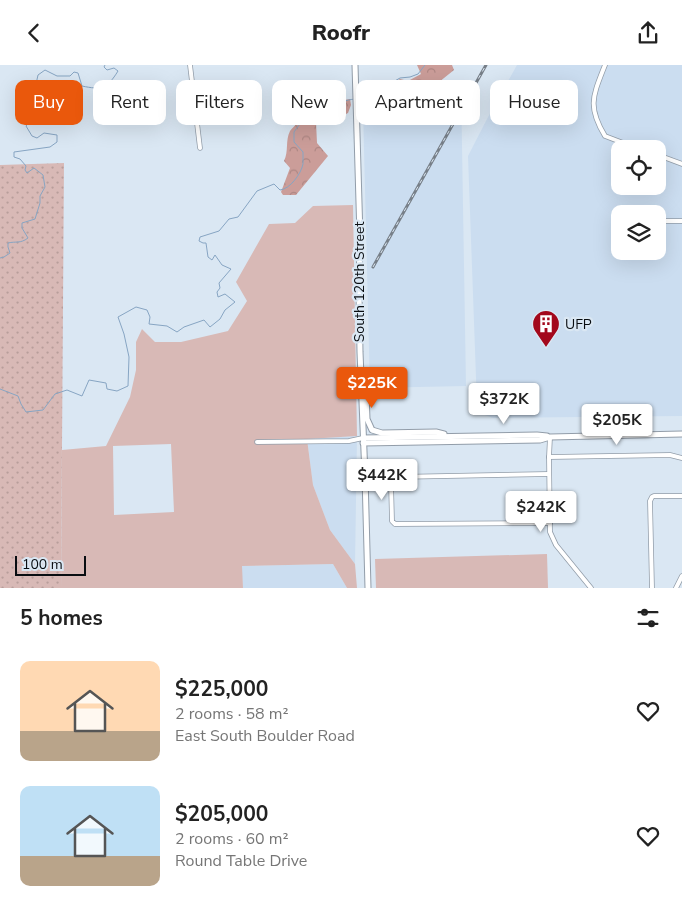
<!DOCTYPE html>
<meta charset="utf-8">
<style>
body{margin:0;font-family:"Nunito Sans",sans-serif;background:#f2f2f2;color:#222;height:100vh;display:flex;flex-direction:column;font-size:19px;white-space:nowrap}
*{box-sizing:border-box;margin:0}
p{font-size:16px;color:#767676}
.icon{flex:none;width:28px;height:28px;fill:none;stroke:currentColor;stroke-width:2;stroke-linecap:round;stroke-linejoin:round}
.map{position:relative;height:523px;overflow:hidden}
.details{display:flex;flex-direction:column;background:#fff;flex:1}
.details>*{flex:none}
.top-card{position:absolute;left:15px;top:15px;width:652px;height:45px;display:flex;gap:10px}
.buttons{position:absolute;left:611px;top:75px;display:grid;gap:10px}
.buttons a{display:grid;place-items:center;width:55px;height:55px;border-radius:10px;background:#fff;box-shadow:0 5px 20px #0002;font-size:25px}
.scale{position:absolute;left:15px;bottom:12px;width:71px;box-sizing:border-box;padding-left:5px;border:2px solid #090d11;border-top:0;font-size:14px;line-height:18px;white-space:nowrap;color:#090d11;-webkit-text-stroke:4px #dae7f3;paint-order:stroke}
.price{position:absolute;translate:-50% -42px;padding:0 11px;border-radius:5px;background:#fff;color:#222;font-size:16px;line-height:32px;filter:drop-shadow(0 1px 2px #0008)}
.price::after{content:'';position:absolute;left:50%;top:30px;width:15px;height:11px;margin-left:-8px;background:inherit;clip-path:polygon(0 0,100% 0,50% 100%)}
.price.active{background:#ea580c;color:#fff}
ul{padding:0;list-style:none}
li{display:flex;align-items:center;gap:15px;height:125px;padding:0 20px}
li span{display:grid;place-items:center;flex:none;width:140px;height:100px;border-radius:10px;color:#555}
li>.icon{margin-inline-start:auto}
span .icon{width:60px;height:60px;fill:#fffc;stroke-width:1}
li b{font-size:21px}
h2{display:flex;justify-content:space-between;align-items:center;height:60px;padding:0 20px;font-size:21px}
.pill{padding:0 18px;border-radius:10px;background:#fff;box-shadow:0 5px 20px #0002;font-size:18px;line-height:45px}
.pill.active{background:#ea580c;color:#fff}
header{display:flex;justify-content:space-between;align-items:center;height:65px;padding:0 20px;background:#fff;font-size:22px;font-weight:800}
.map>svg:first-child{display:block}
.built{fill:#cbddf0;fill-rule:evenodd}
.green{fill:#d8b9b6;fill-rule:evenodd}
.forest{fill:url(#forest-crowns)}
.park{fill:url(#park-dots)}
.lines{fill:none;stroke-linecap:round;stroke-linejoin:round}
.stream{stroke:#87a5c3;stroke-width:1}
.minor-casing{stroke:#929da9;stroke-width:5.5}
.secondary-casing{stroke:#929da9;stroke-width:7}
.minor{stroke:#fff;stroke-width:4}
.secondary{stroke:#fff;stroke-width:5}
.rail-casing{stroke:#777f88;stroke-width:3}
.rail{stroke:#dae7f3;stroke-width:1;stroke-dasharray:4;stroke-linecap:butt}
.labels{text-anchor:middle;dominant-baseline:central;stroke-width:4.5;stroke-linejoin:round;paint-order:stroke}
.street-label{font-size:14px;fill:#090d11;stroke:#dae7f3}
.poi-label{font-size:14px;fill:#090d11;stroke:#dae7f3;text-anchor:start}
</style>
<header><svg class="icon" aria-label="back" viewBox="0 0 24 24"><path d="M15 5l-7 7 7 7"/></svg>Roofr<svg class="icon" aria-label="share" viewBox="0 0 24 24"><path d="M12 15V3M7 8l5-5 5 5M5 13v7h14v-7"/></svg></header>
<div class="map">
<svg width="682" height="523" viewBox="0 0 682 523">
<defs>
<pattern id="forest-crowns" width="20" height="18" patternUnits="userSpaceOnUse" patternTransform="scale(1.25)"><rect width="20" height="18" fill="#cb9d99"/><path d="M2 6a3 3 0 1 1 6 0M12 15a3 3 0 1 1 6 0" fill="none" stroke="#ad8683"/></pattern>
<pattern id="park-dots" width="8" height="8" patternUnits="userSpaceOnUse" patternTransform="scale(1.25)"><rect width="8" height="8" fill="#d8b9b6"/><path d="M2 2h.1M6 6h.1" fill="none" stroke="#b89e9b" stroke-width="1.8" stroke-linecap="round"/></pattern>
</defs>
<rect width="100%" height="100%" fill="#dae7f3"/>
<g class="built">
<path d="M517,0h165v351l-189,2 -11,-4 -5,-9 -9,-249 19,-37zM620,84h38v37h-38zM620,149h38v37h-38z"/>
<polygon points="461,20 466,321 370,323 363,44 429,21"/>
<polygon points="357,371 355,499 330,465 313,420 307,373"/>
<polygon points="333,499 347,523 243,523 241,501"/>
</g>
<g class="green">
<path d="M353,140l4,231 -50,3 6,46 17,45 25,34 2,24h-10l-14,-24 -91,2 1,22h-182l1,-138 44,-4 24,-49 6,-27v-28l6,-13 13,13h26l47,-11 19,-30 -11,-19 33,-58 26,-1 18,-17zM171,379l3,68 -60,3 -1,-69z"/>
<polygon points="547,489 548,523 376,523 375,494"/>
</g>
<g class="forest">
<polygon points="417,0 452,0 454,5 439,17 432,17 408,24 403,31 387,36 373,35 366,39 362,36 379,27 400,14 408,16 421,9"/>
<path d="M350,34l1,6 -3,8 -14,7 -9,-2 -9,4 1,21 11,13 -32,39h-13l-2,-3 9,-24 -6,-7c5,-10 1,-20 6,-30 2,-3 6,-6 8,-9 14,-15 33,-20 52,-23z"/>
</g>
<polygon class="park" points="64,98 61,523 0,523 0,100"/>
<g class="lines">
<g class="stream">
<polyline points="359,34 363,34 400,13 410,12 418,9 425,0"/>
<path d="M0,193l4,-1 6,-4 -2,-6v-4c8,-2 12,1 20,-5l-6,-10v-5l13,-4 5,-16v-7l5,-9 -2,-12 -9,-7 -7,5 -2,-3 1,-4 -6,-7 -6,-2v-5l36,-5 7,-5v-7l-13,-2 -7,5 -5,-2 -6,-10 4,-5 27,-14h4l3,-4 -2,-5v-6l-12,-10 -10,6 -4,-4 2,-9 7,-5 12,6h13l4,-4 4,1 4,13c19,4 25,3 36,-15l-4,-3 -7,2 -3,-3 1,-2"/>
<path d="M0,324l18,7 3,8 5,8 17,-2 12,-16 12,-4 15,6 7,-16 17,3 1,6 10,2 11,-5 1,-29 -5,-23 -6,-17 18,-10 11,3 3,7 -1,7 18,2 10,6 7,-5 20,-7 6,7 10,-8 5,-9 10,-8 -10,-8 -7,3 -1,-5 3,-4 -1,-5 12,-14 -9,-4 -7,-10 -3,5 -4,-3 -2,-14h-3l-4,-2 1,-4 19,-6 10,-12 9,-2 19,-26 17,-7 6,6c10,-1 21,-16 23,-26 0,-4 0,-8 0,-12l-9,-10v-10c13,-18 17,-21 38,-27 8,-2 13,-5 23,-6"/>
</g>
<defs>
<g id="minor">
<polyline points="190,0 200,83"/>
<path d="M605,0c-12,31 -18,41 0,71l34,13"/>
<polyline points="658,90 682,99"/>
<polyline points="665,156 682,156"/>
<polyline points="550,372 549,392 550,467 556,480 591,523"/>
<polyline points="257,377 349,376 363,373"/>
<polyline points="549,392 670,390 682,393"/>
<polyline points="549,409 396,412 393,414 391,418 392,456 395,459 550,458"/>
<polyline points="652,523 650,436 652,432 654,431 682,431"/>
<polyline points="676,523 682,511"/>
</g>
<g id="secondary">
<polyline points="355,0 360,172 359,228 360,287 365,411 368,523"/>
<polyline points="363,310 366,328 367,354 372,365 382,368 436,367 444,369"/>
<polyline points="363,373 537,370 547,371"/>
<polyline points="363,378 540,375 550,372 682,369"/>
</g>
</defs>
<use href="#minor" class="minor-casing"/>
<use href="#secondary" class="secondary-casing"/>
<use href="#minor" class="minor"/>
<use href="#secondary" class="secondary"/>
<defs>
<polyline id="rail" points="373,202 486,0"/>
</defs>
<use href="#rail" class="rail-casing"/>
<use href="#rail" class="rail"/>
</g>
<defs>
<symbol id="building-pin" viewBox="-11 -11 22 30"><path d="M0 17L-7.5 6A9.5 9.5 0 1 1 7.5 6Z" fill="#a3081c" stroke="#dae7f3"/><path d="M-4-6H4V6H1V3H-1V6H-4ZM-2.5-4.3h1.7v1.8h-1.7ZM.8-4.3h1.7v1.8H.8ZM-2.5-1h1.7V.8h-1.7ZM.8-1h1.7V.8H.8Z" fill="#fff"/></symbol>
</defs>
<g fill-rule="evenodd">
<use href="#building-pin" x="530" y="243" width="32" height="43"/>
</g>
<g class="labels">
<g class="street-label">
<text transform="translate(359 217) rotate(-90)">South 120th Street</text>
</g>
<g class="poi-label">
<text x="565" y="259">UFP</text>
</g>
</g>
</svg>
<div class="buttons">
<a><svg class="icon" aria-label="locate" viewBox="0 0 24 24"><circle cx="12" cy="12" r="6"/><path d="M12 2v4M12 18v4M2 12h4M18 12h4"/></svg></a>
<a><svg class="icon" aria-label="layers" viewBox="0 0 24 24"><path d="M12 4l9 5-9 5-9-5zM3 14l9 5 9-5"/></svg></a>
</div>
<div class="scale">100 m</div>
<b class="price active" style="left:372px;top:344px">$225K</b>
<b class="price" style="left:504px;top:360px">$372K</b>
<b class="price" style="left:617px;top:381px">$205K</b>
<b class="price" style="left:382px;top:436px">$442K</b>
<b class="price" style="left:541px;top:468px">$242K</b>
<div class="top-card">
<a class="pill active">Buy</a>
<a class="pill">Rent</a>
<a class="pill">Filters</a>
<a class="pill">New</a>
<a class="pill">Apartment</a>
<a class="pill">House</a>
</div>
</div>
<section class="details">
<h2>5 homes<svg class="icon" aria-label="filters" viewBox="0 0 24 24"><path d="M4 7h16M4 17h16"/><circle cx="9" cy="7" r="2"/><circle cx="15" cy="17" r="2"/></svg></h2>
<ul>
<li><span style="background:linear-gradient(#ffd9b3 70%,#b9a48a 0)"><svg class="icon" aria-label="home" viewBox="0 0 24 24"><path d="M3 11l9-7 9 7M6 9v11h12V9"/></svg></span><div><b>$225,000</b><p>2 rooms · 58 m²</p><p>East South Boulder Road</p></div><svg class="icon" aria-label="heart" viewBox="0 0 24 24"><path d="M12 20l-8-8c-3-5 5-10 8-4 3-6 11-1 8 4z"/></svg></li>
<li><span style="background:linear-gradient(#bfe0f5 70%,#b9a48a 0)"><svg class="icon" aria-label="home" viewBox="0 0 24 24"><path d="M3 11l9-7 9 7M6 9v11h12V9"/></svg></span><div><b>$205,000</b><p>2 rooms · 60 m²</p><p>Round Table Drive</p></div><svg class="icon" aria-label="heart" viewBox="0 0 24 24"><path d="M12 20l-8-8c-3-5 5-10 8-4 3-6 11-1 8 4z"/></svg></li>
</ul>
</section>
